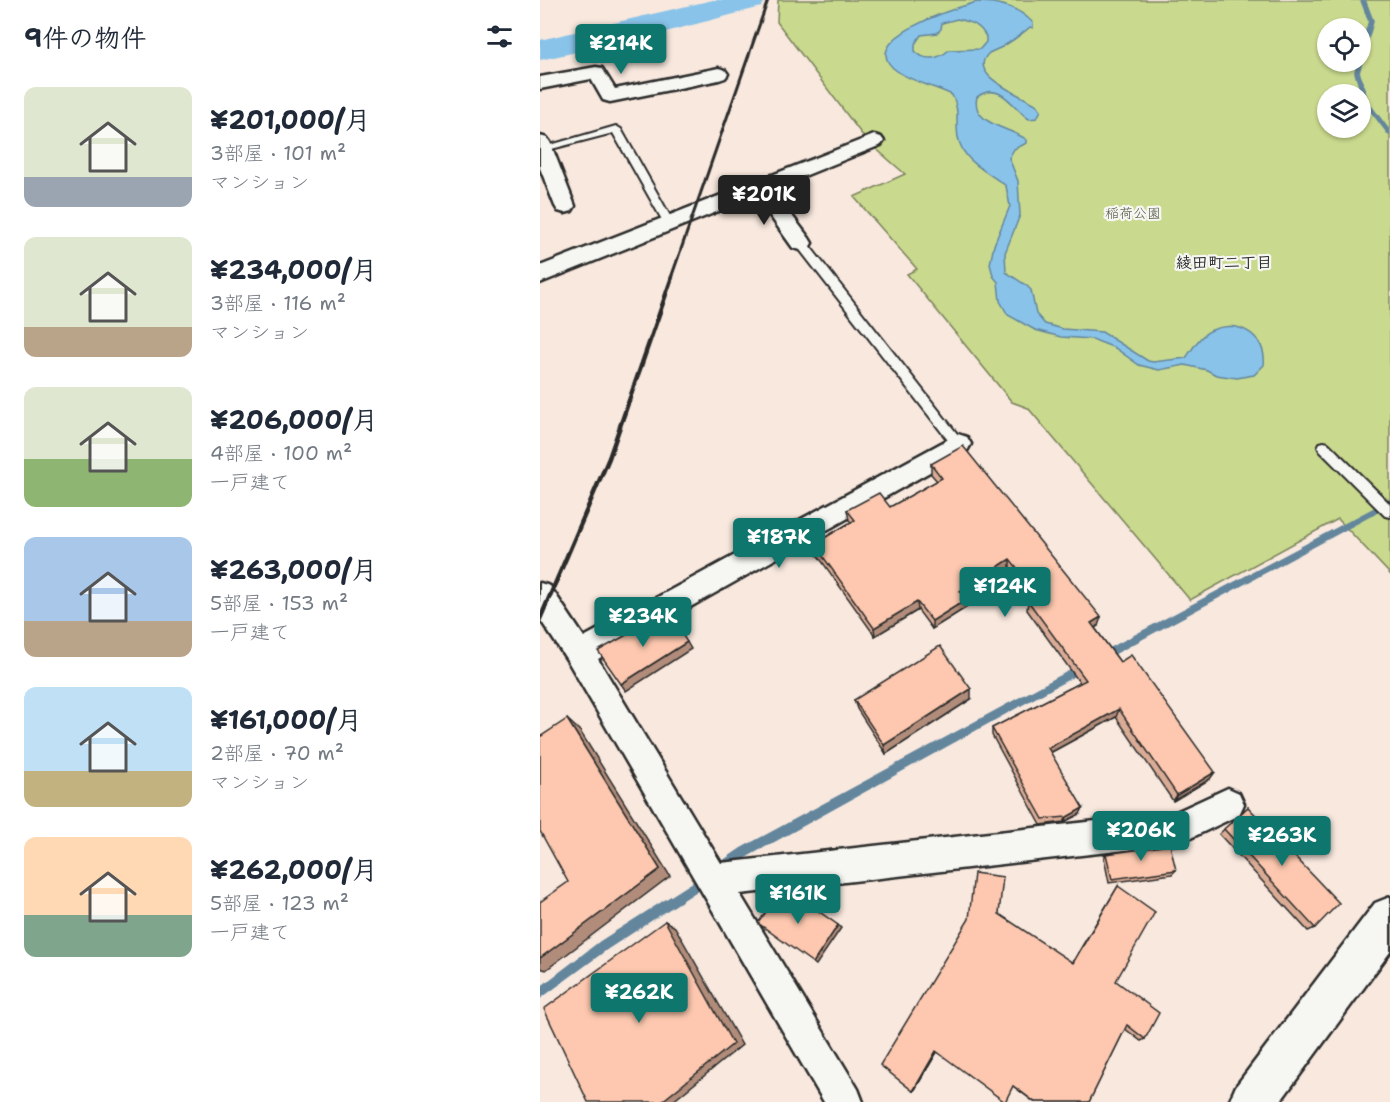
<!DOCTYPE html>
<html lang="ja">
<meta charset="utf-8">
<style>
body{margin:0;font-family:"Shantell Sans","Klee One",sans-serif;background:#f6f6f7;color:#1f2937;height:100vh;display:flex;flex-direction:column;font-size:22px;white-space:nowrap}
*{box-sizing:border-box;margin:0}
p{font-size:20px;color:#747a83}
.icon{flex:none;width:33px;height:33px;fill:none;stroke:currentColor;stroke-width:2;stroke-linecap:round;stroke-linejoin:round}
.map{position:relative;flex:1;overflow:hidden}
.details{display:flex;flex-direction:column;background:#fff;width:540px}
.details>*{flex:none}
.controls{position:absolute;left:777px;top:18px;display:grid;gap:12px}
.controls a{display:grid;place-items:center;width:54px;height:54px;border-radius:50%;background:#fff;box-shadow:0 2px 4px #0004;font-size:30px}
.price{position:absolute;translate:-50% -51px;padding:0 14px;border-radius:6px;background:#0f766e;color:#fff;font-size:20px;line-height:39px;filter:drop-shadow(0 2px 3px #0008)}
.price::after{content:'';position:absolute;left:50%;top:36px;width:18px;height:14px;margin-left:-9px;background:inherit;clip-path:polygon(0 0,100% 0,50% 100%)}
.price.selected{background:#222;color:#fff}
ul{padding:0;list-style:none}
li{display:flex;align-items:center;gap:18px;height:150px;padding:0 24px}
li span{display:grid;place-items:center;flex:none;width:168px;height:120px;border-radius:12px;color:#555}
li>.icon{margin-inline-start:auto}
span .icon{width:72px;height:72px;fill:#fffc;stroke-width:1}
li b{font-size:26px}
h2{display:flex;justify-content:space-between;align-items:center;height:72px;padding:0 24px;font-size:26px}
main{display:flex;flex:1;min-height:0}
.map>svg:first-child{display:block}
.green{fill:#c9d98d;stroke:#7a825c;stroke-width:1.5;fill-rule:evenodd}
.water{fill:#89c3e9;stroke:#63869d;stroke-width:1.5;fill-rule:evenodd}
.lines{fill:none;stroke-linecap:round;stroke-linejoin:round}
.stream{fill:#63869d;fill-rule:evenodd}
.river{fill:#89c3e9;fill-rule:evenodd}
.service-casing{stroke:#2b2b2b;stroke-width:4}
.minor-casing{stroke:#2b2b2b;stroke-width:5}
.tertiary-casing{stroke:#2b2b2b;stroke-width:5}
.service{fill:#f6f6f2;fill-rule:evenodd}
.minor{fill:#f6f6f2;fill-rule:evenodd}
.tertiary{fill:#f6f6f2;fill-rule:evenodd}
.rail-far1{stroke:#2b2b2b;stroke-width:3}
.rail{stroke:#2b2b2b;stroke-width:4.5}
.wall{fill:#daac96;stroke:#2b2b2b;stroke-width:1.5}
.shaded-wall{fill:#b18c7a;stroke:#2b2b2b;stroke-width:1.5}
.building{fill:#fdc8af;stroke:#2b2b2b;stroke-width:1.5}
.labels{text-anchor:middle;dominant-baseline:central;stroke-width:4.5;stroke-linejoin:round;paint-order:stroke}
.far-park-label{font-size:14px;fill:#525644;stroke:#f6f6f2}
.neighbourhood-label{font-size:16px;font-weight:bold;fill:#2b2b2b;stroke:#f6f6f2}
</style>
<main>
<section class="details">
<h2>9件の物件<svg class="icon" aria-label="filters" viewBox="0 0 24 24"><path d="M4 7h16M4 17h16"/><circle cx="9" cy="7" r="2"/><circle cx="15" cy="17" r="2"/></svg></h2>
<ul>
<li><span style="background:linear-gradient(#dfe7d0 75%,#9aa5b1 0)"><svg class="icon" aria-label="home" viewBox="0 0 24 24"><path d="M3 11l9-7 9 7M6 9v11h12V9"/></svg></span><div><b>¥201,000/月</b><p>3部屋 · 101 m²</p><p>マンション</p></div></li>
<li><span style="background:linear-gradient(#dfe7d0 75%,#b9a48a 0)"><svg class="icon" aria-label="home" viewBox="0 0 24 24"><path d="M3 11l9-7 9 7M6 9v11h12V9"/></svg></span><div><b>¥234,000/月</b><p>3部屋 · 116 m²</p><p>マンション</p></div></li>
<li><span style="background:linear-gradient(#dfe7d0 60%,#8fb573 0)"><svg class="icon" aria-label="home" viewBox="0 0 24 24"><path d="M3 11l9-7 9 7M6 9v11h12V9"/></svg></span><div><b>¥206,000/月</b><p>4部屋 · 100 m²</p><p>一戸建て</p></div></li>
<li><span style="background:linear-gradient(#a9c7e8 70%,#b9a48a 0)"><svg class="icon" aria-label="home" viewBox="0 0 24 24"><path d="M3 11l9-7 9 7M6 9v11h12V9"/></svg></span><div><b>¥263,000/月</b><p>5部屋 · 153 m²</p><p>一戸建て</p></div></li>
<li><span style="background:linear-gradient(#bfe0f5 70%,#c2b280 0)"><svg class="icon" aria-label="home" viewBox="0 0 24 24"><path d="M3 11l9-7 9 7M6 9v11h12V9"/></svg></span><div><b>¥161,000/月</b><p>2部屋 · 70 m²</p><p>マンション</p></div></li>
<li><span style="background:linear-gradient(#ffd9b3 65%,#7fa58c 0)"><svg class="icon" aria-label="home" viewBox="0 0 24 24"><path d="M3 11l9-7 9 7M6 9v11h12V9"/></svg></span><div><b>¥262,000/月</b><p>5部屋 · 123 m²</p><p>一戸建て</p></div></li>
</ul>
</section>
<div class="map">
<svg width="850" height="1102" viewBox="0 0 850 1102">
<rect width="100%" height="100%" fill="#f8e8de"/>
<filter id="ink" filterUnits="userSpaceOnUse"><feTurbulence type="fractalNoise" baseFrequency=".0167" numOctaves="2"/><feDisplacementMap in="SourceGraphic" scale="12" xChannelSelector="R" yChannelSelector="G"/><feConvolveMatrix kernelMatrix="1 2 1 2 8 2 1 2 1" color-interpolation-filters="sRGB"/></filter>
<g filter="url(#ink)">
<path class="green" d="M238,0h612v574l-52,-55 -148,81 -162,-192 -16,-6 -105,-128 10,-5 -63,-72 51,-23 -39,-34 -89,-118zM788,28h32v34h-32zM788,94h32v34h-32z"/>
<path class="water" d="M437,2c20,0 42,5 56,21v5l-3,-1c-9,8 -18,14 -28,20 -4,2 -9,4 -13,6 -25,23 38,44 48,52l4,5 -4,8 -8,1c-14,-8 -28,-40 -52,-22 -7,28 36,31 50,43v3l-13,6 -5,9 9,23 2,34 -15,38 1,19 21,14 4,4 5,24 9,10 18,5 39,3 46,29 5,1 33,-4c7,-10 14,-23 26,-28 26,-11 55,5 52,35l-10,10 -17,3 -21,-3 -9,-5 -22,-5 -26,5 -20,-5 -24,-17 -23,-9 -31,-2 -26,-7 -27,-15 -8,-14 -2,-19 -5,-6 -3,-12 4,-19 16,-39 -4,-20c-22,-17 -49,-26 -49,-59 0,-13 1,-21 -5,-32 -18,-9 -40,-13 -55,-24 -45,-32 62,-64 80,-69zM417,19c13,3 23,5 29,18v5l-6,7 -31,1c-10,9 -24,12 -34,1v-7l6,-9 16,-2 4,-4 1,-6z"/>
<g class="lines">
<g class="stream">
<polygon points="820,0 826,0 834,21 820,72 829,102 850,130 850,136 848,135 823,102 814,72 817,62 820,62 820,49 828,21"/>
<polygon points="850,499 850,506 566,659 563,660 560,659 559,656 560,653"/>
<polygon points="541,664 544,665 545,668 544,671 209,856 187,871 183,872 179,871 178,867 179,863 201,848"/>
<polygon points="167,873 171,874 172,878 171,882 68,949 0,999 0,987 60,941"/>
</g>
<polygon class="river" points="173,0 226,0 221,7 114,35 0,60 0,40"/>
<defs>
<g id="service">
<polygon points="76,126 81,129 134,223 133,225 125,225 73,133 0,152 0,148"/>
<polygon points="261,239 265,240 422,440 424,444 422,448 414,448 257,246 256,243"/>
<polygon points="784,442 788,443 850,504 850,517 845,516 780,451 778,447 780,443"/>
</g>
<g id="minor">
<polygon points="56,67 62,68 75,89 179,68 185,70 188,74 185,78 179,80 70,102 63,100 51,79 0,89 0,77"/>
<polygon points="334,135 341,137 344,141 341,145 232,189 269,238 272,243 269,248 261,250 253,248 216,196 0,283 0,266"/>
<polygon points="0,136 7,138 10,142 35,206 32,211 25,213 18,211 15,206 0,168"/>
<polygon points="418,434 427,437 431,444 427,451 58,659 181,863 636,812 688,788 699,793 704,804 699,815 638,844 200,894 318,1089 323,1102 284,1102 29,663 0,619 0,583 10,586 44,637"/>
</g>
<polygon id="tertiary" points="850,897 850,952 740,1102 689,1102 696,1086 835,903"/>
</defs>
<use href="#service" class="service-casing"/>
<use href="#minor" class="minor-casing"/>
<use href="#tertiary" class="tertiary-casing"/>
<use href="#service" class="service"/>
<use href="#minor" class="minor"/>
<use href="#tertiary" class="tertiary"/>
<polyline class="rail-far1" points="131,278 228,0"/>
<polyline class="rail" points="0,619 69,458 132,277"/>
</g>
<g class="wall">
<polygon points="391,464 558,626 555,628 580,662 670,779 633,801 576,717 510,753 540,814 524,822 501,825 452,735 452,728 540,683 487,610 488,601 493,599 470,569 425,597 427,599 427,607 392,629 378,610 335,636 276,553 274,544 311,522 309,520 307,510 350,507 397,481 391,474"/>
<polygon points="431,699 346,754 317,709 314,700"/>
<polygon points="708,807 775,928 768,931 679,834"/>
<polygon points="566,854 636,870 632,874 569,883 564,858"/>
<polygon points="578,886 576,981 605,1039 601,1041 585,1029 549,1102 494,1102 473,1086 397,1052 374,1091 373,1091 459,914 532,963"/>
</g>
<g class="shaded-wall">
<polygon points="470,559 470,569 420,599 420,591"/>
<polygon points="427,599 427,607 392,629 392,621"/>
<polygon points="377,602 378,610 335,636 334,628"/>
<polygon points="561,617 558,626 549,631 551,623"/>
<polygon points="147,642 151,649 86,691 81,684"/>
<polygon points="431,689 431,699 346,754 344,745"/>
<polygon points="579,709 576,717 506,755 508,748"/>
<polygon points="27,719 40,731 130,876 6,970 0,968 0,958 120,869"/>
<polygon points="675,772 670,779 633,801 637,795"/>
<polygon points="543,808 540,814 524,822 527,817"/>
<polygon points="125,921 135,927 202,1045 132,1102 121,1102"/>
<polygon points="298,925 301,928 276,965 273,963"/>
<polygon points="396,1051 397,1052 374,1091 373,1091"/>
</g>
<g class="building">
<polygon points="423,446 561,617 551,623 580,662 591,655 675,772 637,795 579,709 508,748 543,808 527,817 503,819 452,728 546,680 488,601 499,595 470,559 420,591 427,599 392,621 377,602 334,628 274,544 315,520 307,510 339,493 350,507 402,478 391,464"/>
<polygon points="127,612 147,642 81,684 58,651"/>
<polygon points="400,646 431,689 344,745 314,700"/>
<polygon points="27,719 120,869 0,958 0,902 28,882 0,831 0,737"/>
<polygon points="708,807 799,903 775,928 684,829"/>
<polygon points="630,845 636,870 572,879 566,854"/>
<polygon points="434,873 463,877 459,914 533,963 578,886 615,912 576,981 619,1013 605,1039 587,1025 549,1102 495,1102 473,1086 465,1102 396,1051 373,1091 340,1065 429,919"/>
<polygon points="244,887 298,925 273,963 218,923"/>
<polygon points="125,921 193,1044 121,1102 48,1102 4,1009"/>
</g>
</g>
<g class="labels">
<g class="far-park-label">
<text x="593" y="213">稲荷公園</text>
</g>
<g class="neighbourhood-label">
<text x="684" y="262">綾田町二丁目</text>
</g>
</g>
</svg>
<div class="controls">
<a><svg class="icon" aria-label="locate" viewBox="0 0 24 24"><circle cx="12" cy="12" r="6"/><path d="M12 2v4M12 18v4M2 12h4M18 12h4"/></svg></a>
<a><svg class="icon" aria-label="layers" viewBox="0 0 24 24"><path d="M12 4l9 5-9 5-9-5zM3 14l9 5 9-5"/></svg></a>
</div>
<b class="price" style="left:81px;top:75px">¥214K</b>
<b class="price selected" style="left:224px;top:226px">¥201K</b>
<b class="price" style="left:239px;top:569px">¥187K</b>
<b class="price" style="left:465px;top:618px">¥124K</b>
<b class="price" style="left:103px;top:648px">¥234K</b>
<b class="price" style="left:601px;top:862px">¥206K</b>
<b class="price" style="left:742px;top:867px">¥263K</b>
<b class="price" style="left:258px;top:925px">¥161K</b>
<b class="price" style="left:99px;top:1024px">¥262K</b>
</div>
</main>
